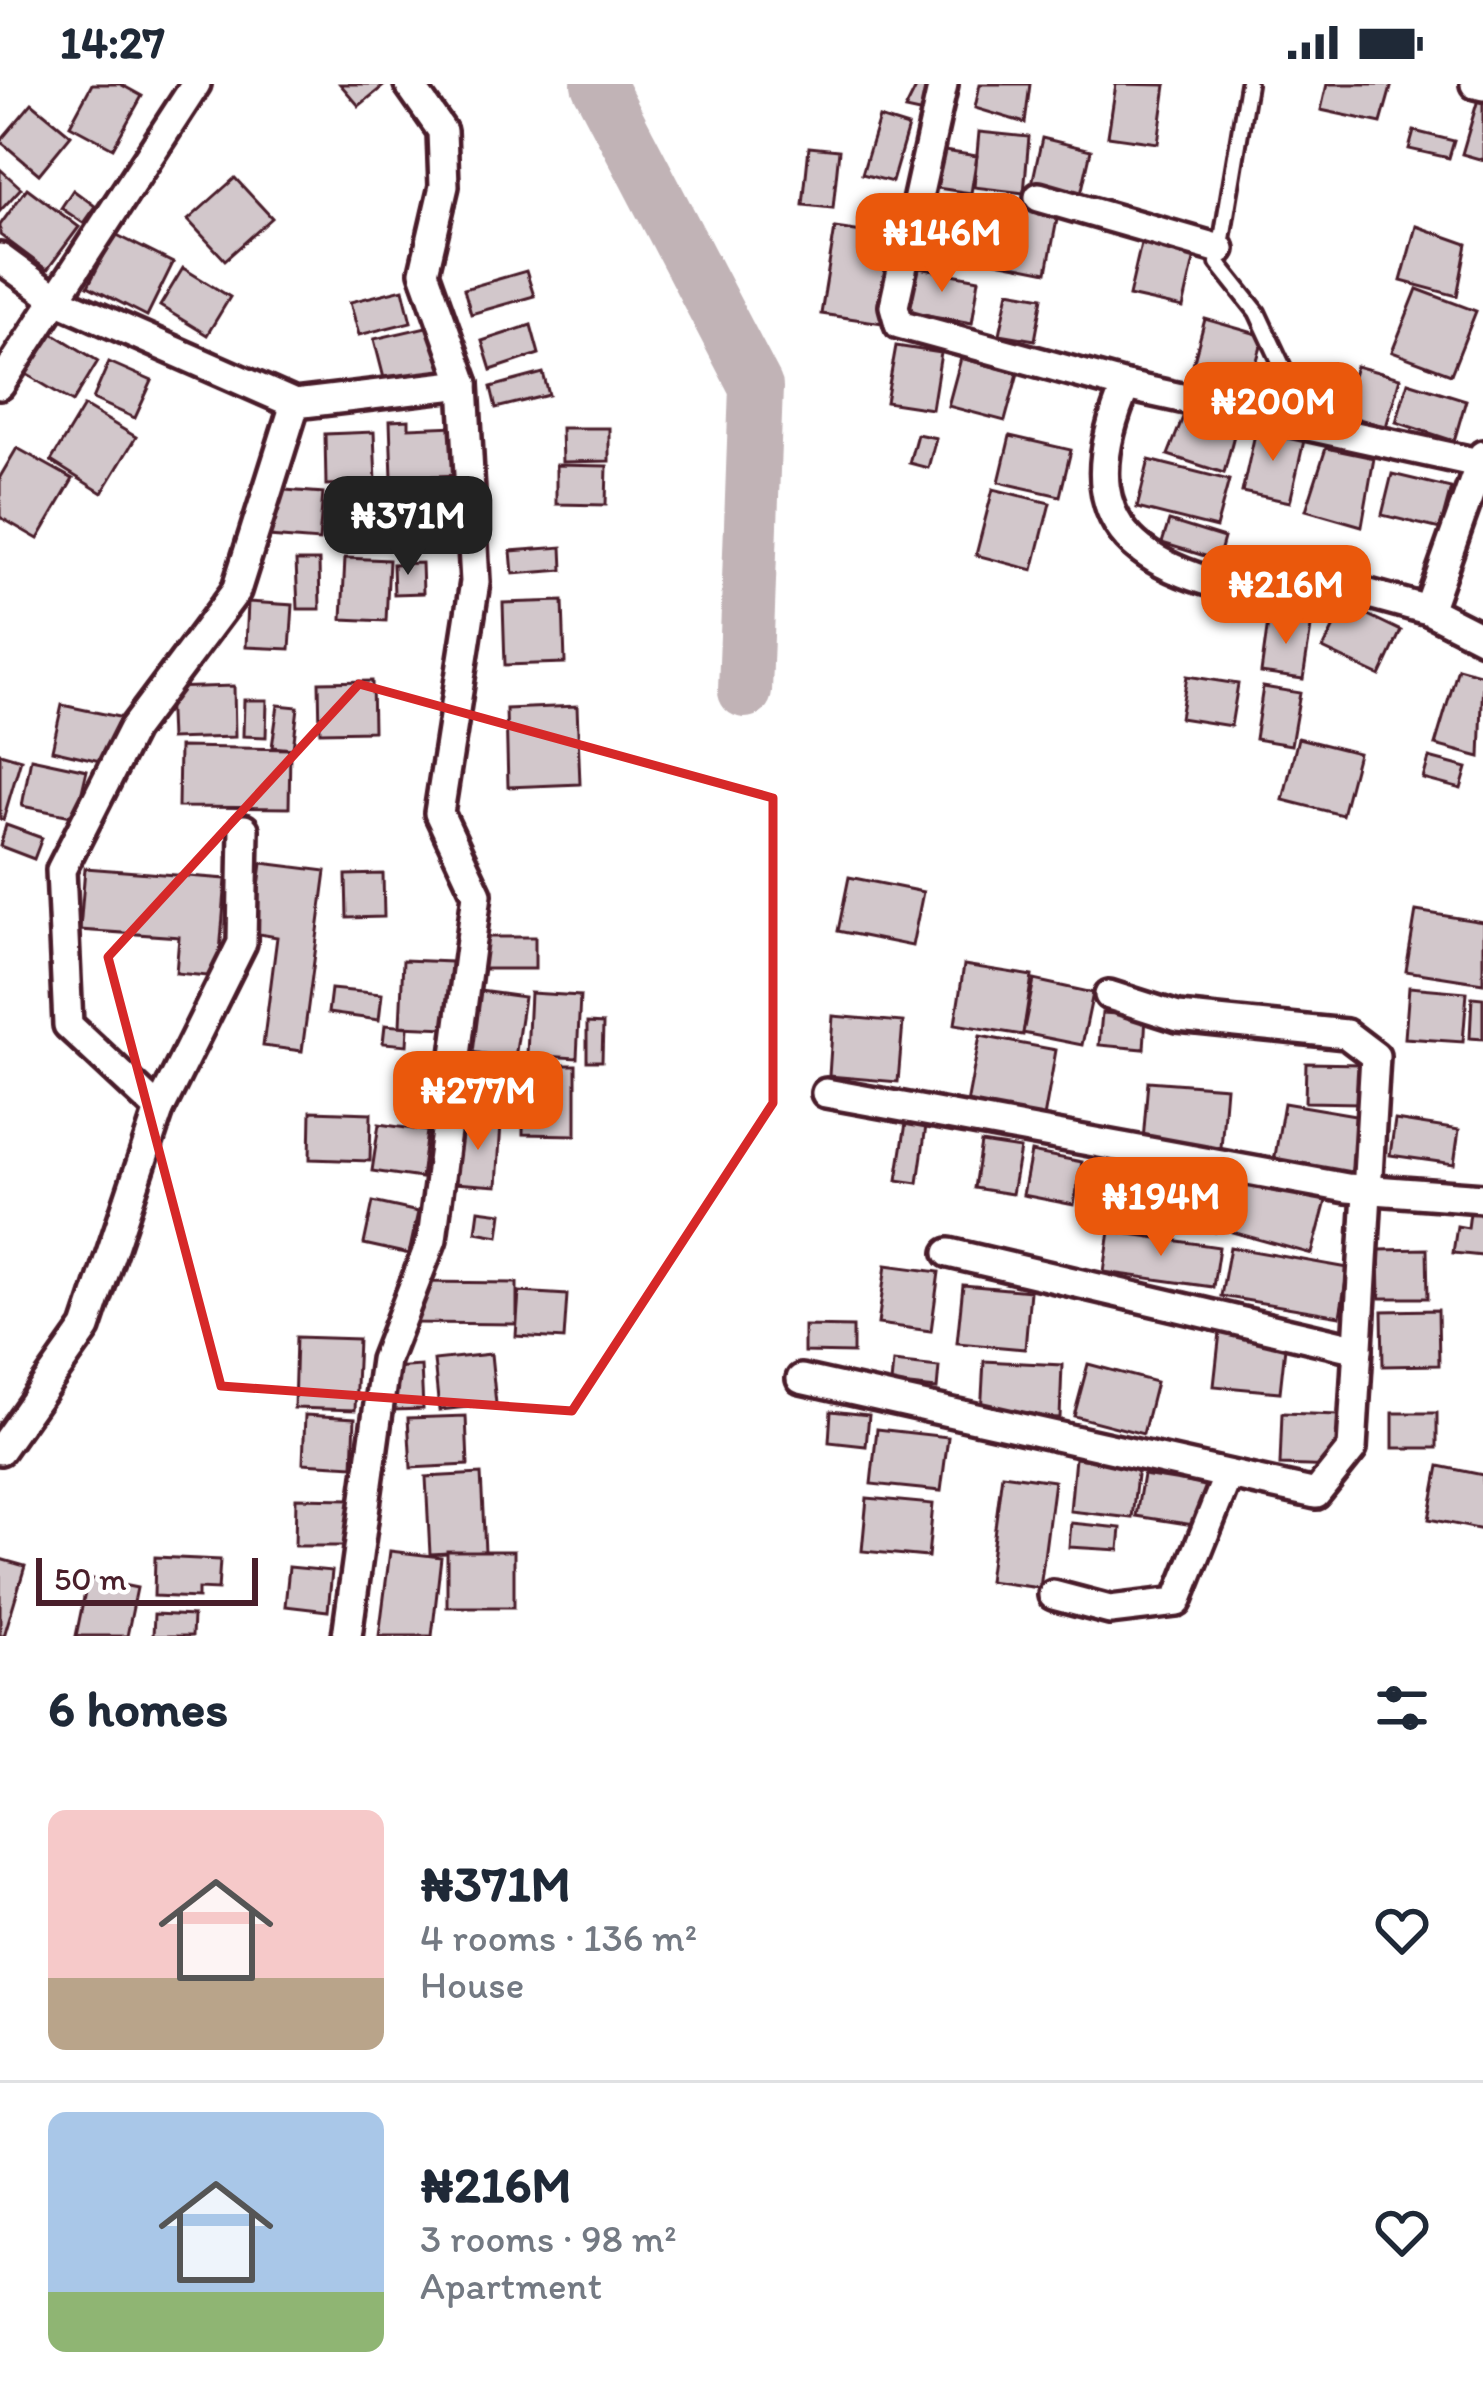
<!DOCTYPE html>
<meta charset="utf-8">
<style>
body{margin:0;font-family:Itim,sans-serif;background:#f2f2f3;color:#1f2937;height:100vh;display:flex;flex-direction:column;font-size:45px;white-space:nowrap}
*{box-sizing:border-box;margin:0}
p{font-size:39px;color:#747a83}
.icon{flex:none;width:66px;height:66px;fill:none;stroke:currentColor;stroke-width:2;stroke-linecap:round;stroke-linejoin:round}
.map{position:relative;height:1552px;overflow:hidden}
.details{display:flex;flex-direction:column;background:#fff;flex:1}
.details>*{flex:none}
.scale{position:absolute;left:36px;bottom:30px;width:222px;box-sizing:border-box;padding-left:12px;border:6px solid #4a1f2b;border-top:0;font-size:33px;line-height:42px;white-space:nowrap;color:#4a1f2b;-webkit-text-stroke:9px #fff;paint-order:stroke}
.price{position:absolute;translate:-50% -102px;padding:0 27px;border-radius:24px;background:#ea580c;color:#fff;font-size:39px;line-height:78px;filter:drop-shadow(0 3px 6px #0008)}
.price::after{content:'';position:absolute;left:50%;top:72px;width:36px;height:27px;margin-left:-18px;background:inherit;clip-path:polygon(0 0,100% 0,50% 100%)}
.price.selected{background:#222;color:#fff}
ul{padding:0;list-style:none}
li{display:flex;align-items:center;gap:36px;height:300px;padding:0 48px}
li+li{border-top:3px solid #e0e1e3}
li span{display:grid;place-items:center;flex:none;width:336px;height:240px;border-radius:18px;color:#555}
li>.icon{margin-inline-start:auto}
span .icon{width:144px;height:144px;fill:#fffc;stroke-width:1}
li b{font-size:51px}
h2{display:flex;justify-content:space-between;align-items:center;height:144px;padding:0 48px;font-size:51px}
.status{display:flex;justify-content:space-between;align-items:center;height:84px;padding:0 60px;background:#fff;direction:ltr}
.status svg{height:33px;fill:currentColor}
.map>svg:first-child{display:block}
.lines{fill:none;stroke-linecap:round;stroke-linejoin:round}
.river{stroke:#c1b3b6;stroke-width:54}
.building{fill:#d2c7cb;stroke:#4a1f2b;stroke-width:3}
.lane-casing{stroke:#4a1f2b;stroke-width:22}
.street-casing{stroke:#4a1f2b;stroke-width:36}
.lane{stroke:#fff;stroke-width:14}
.street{stroke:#fff;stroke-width:27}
.marked{fill:none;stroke:#d62828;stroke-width:9;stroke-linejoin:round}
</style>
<div class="status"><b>14:27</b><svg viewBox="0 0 49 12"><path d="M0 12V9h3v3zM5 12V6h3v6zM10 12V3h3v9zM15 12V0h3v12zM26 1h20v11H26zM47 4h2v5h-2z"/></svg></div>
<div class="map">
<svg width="1483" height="1552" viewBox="0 0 1483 1552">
<rect width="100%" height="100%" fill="#fff"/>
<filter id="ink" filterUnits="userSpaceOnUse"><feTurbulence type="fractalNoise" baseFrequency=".00833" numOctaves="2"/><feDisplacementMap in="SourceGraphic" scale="24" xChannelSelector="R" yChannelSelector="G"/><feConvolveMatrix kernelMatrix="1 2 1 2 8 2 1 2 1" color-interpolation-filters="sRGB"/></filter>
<g filter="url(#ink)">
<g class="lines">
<polyline class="river" points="598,0 756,303 745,607"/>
</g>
<g class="building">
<polygon points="92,0 120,0 142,12 113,64 70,41"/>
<polygon points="340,0 386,0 359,22"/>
<polygon points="918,0 940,0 933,32 905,26"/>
<polygon points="980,0 1030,0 1025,39 975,24"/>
<polygon points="1116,0 1166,1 1158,59 1108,52"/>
<polygon points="1327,0 1392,0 1381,39 1321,26"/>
<polygon points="1479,12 1483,14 1483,76 1462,70"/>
<polygon points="32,19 71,51 39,90 0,57"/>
<polygon points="879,34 908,43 892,98 862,90"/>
<polygon points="1414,47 1454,57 1449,74 1409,65"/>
<polygon points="979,48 1029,53 1024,109 974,103"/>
<polygon points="1042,54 1091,66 1081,110 1032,100"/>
<polygon points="809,63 839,66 833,124 803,121"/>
<polygon points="944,67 977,72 971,109 937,104"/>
<polygon points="0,85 21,104 0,127"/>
<polygon points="235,94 272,134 225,176 188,136"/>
<polygon points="27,104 79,143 47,186 0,151 0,141"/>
<polygon points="73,106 95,122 83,139 61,124"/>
<polygon points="1004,123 1058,130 1047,188 992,177"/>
<polygon points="1416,142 1467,160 1457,212 1401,197"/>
<polygon points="835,144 897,153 883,239 821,230"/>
<polygon points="115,150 173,179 147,232 88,202"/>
<polygon points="1142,155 1196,167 1183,224 1129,212"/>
<polygon points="914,183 979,195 972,239 905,227"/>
<polygon points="183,184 230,213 207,251 160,222"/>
<polygon points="526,187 534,212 471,230 464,205"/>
<polygon points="403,205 411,238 359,251 350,218"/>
<polygon points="1417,205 1476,227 1451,290 1392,268"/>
<polygon points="1009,207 1043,213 1035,256 1000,250"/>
<polygon points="1205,235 1264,252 1247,311 1189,295"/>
<polygon points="439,240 450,288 386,302 374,255"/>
<polygon points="531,241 539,270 491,286 482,257"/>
<polygon points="46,245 98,277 73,318 21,287"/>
<polygon points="896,262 941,269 932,325 886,318"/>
<polygon points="961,274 1018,289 1005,337 948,322"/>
<polygon points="109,278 152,297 135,334 93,315"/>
<polygon points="1356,282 1400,294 1386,343 1342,330"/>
<polygon points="543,289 549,311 496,324 491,303"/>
<polygon points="1408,298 1466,316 1454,357 1396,338"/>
<polygon points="84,322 136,353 102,409 51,377"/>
<polygon points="1187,323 1238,336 1224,389 1168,371"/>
<polygon points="409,336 409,344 456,342 458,391 392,394 390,337"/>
<polygon points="1257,341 1305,352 1290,418 1242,408"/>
<polygon points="561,344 609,344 609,377 562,378"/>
<polygon points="374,348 376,399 326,401 325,350"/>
<polygon points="917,350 936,354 928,384 909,379"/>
<polygon points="1010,352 1071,366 1060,412 999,398"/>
<polygon points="17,364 73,395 38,455 0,433 0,393"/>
<polygon points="1326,364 1374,374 1362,442 1306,426"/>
<polygon points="1149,376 1229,396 1216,444 1137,424"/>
<polygon points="556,381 607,382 606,421 556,420"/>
<polygon points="1392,390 1451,404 1440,445 1382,431"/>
<polygon points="272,405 323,409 319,457 269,453"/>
<polygon points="993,405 1050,419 1033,486 976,471"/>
<polygon points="1169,437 1224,454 1218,476 1162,459"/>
<polygon points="562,463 563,486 513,490 511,467"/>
<polygon points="345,474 389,476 386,537 342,535"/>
<polygon points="296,477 319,477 320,525 298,525"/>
<polygon points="422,479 423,509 394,510 393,480"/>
<polygon points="563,517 565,579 505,581 503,519"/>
<polygon points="248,518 293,521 290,565 246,563"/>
<polygon points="1345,520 1401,547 1380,592 1323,565"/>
<polygon points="1269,531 1312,537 1303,595 1261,589"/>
<polygon points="1458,584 1483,591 1480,673 1435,661"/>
<polygon points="1187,592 1238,600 1231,642 1180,634"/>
<polygon points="372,597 373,647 320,648 319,598"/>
<polygon points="234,602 235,653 170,655 168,604"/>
<polygon points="1263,603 1300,609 1291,661 1255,655"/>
<polygon points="244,616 267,616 266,653 243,652"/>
<polygon points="62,621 123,634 113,680 52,666"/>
<polygon points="278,621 298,623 293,665 272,663"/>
<polygon points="577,622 580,700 508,703 506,625"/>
<polygon points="1298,654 1358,669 1342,731 1283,716"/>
<polygon points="179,663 290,665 289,724 178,723"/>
<polygon points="0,669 21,675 3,736 0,735"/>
<polygon points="31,674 87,686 76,733 22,722"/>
<polygon points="1429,674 1467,684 1461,705 1423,695"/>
<polygon points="6,741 42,754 34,775 0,762"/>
<polygon points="262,779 326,787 302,967 263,962 277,853 253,849"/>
<polygon points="85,784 226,795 218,893 176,889 179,853 80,846"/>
<polygon points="383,790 384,833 347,834 346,791"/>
<polygon points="849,793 923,808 912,862 838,847"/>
<polygon points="1416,827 1483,838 1483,899 1406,887"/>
<rect x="480" y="853" width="55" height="32"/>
<polygon points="403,876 451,878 448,944 400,942"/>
<polygon points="964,881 1032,892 1023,951 955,940"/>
<polygon points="1034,896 1093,909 1082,961 1023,949"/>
<polygon points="1409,903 1467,908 1463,958 1405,954"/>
<polygon points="331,905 382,910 379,936 328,929"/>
<polygon points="472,906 524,913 515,974 463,967"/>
<polygon points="530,909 580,912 577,974 527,971"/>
<polygon points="1472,913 1483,914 1483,955 1470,954"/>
<polygon points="1102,929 1146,932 1144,965 1099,961"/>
<polygon points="833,932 903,938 898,998 829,992"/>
<polygon points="587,939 603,940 602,977 587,977"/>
<polygon points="385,941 408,943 407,961 383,959"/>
<polygon points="980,952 1056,966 1044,1034 967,1020"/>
<polygon points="1306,979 1362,980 1361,1019 1305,1018"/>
<polygon points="524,981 576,981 576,1051 523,1050"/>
<polygon points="1148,997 1226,1003 1221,1064 1143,1057"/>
<polygon points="1284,1019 1361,1032 1351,1091 1274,1078"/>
<polygon points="311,1027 371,1029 370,1077 310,1075"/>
<polygon points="1395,1036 1459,1046 1454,1080 1390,1071"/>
<polygon points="458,1037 501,1039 497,1102 454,1099"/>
<polygon points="906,1039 926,1042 918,1099 897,1096"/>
<polygon points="379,1040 427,1047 421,1094 372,1087"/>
<polygon points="981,1059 1020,1065 1012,1110 974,1104"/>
<polygon points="1031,1068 1082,1078 1074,1121 1023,1111"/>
<polygon points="1107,1082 1162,1095 1151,1140 1097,1127"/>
<polygon points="1199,1085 1228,1092 1215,1148 1186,1141"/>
<polygon points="1246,1095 1326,1117 1312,1170 1232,1148"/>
<polygon points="373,1118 418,1128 409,1170 364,1160"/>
<polygon points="1471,1121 1483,1123 1483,1172 1453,1169 1457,1142 1468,1144"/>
<polygon points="479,1126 502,1129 499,1152 476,1148"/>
<polygon points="1110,1147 1219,1163 1213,1203 1104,1188"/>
<polygon points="1230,1163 1348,1184 1340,1232 1221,1212"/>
<polygon points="1427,1165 1428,1214 1380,1214 1379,1166"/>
<polygon points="886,1181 939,1188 931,1247 878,1240"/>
<polygon points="417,1198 517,1199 517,1240 417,1239"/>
<polygon points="963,1201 1030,1207 1025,1265 957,1259"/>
<polygon points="519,1208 567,1211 564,1255 516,1252"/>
<polygon points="1438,1226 1439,1281 1383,1282 1382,1227"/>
<polygon points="804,1242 853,1243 853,1269 804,1268"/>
<polygon points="1220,1248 1286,1254 1280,1308 1214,1302"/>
<polygon points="296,1253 358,1255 355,1326 294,1324"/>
<polygon points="491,1270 496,1320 439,1326 434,1276"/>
<polygon points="984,1277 1062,1281 1060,1334 981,1330"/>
<polygon points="893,1278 939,1283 937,1305 891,1300"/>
<polygon points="1088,1280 1156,1298 1143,1350 1074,1332"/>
<polygon points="421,1282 423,1325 393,1326 391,1284"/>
<polygon points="831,1327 869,1331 866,1362 829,1358"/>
<polygon points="1282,1329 1338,1331 1336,1383 1280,1381"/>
<rect x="1393" y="1329" width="44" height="35"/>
<polygon points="305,1331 355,1334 353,1382 303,1379"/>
<polygon points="466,1332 468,1381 411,1384 408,1334"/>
<polygon points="877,1345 948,1353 941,1407 871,1400"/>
<polygon points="1075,1374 1138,1382 1132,1434 1070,1427"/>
<polygon points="1439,1382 1483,1391 1483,1446 1429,1435"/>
<polygon points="481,1390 485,1467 430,1470 426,1393"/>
<polygon points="1002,1390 1054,1397 1040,1504 988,1497"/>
<polygon points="1143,1391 1206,1401 1200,1442 1136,1432"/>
<polygon points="296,1414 350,1415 349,1462 295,1462"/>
<polygon points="867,1414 933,1420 928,1473 862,1467"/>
<polygon points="1071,1439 1121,1444 1119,1466 1069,1463"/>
<polygon points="390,1467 441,1473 432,1552 379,1552"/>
<rect x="447" y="1467" width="67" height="56"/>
<polygon points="155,1473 220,1476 218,1506 198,1505 198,1514 154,1512"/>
<polygon points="0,1475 25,1482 4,1552 0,1552"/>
<polygon points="289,1483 332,1487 328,1527 285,1522"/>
<polygon points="88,1494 137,1504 127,1552 76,1552"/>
<polygon points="154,1530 193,1532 192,1552 153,1552"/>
</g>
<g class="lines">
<defs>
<polyline id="lane" points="1248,0 1218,179 1257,228 1309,339"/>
<g id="street">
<polyline points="943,0 894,222 899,240 1126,302 1483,380"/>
<polyline points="1475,0 1483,2"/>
<polyline points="1039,113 1220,165"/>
<polyline points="0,174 56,215 295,320 464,300"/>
<polyline points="0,301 196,0"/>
<path d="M1126,302c-73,169 52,194 185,218l29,-18 88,24 55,28"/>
<polyline points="1428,526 1483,371"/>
<polyline points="826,1009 1347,1104 1483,1114"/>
<polyline points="159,1026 68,941 61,786 132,646 236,507 295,320"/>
<polyline points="949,1169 1358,1265"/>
<polyline points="801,1295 1316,1410 1352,1365 1375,972 1346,950 1178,933 1109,911"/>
<polyline points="0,1366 86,1244 159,1026 242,859 244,745"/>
<polyline points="1053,1511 1110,1526 1177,1518 1228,1391"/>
<polyline points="347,1552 385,1276 432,1155 477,810 439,729 475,498 464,300 424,188 444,102 442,47 409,0"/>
</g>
</defs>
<use href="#lane" class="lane-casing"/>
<use href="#street" class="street-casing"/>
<use href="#lane" class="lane"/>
<use href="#street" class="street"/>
</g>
</g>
<path class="marked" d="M359,600l414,114v305l-201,308 -351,-25 -113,-429z"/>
</svg>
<div class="scale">50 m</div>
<b class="price" style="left:942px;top:211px">₦146M</b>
<b class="price" style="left:1273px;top:380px">₦200M</b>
<b class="price selected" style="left:408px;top:494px">₦371M</b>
<b class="price" style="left:1286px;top:563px">₦216M</b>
<b class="price" style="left:478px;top:1069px">₦277M</b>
<b class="price" style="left:1161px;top:1175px">₦194M</b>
</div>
<section class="details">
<h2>6 homes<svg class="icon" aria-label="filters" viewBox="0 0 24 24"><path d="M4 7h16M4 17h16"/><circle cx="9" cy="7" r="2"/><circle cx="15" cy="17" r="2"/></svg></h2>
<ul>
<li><span style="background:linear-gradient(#f6c9c9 70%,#b9a48a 0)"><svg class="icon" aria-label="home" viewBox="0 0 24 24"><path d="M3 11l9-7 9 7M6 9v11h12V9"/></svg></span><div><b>₦371M</b><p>4 rooms · 136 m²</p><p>House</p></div><svg class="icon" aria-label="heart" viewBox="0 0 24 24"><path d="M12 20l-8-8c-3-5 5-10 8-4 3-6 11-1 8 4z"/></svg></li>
<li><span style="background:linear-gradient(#a9c7e8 75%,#8fb573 0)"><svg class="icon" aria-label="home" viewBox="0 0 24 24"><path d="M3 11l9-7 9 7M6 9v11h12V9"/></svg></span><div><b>₦216M</b><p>3 rooms · 98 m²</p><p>Apartment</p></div><svg class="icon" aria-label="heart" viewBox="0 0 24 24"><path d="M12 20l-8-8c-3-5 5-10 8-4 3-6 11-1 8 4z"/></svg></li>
</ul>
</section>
